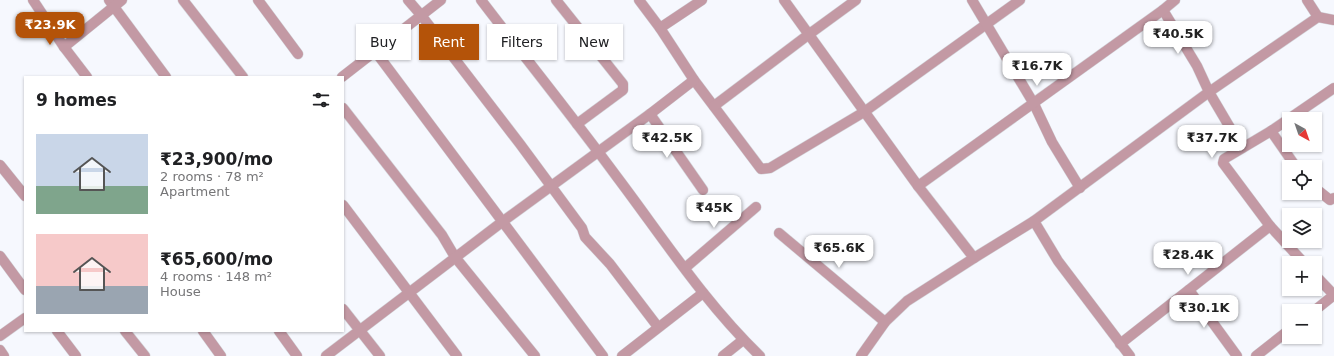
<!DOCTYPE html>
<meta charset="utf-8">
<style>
body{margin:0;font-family:"DejaVu Sans",sans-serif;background:#f2f2f2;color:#202124;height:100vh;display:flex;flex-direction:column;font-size:15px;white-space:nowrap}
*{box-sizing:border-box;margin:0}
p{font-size:13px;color:#757577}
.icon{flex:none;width:22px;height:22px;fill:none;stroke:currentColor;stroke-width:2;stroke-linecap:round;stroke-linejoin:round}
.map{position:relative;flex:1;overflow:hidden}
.drawer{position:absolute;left:24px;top:76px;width:320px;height:256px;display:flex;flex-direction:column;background:#fff;border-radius:0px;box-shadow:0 1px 3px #0004}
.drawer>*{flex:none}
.guide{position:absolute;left:356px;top:24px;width:380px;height:36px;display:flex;gap:8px}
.needle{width:26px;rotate:140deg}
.fabs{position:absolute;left:1282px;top:112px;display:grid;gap:8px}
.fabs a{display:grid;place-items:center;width:40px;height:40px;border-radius:0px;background:#fff;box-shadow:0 1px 3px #0004;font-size:20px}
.price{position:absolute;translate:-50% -34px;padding:0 9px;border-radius:8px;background:#fff;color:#222;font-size:13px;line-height:26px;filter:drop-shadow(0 1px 2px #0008)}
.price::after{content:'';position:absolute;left:50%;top:24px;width:12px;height:9px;margin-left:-6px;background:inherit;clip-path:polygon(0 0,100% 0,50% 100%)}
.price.active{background:#b45309;color:#fff}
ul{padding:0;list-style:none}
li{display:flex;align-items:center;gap:12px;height:100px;padding:0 12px}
li span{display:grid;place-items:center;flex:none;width:112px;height:80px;border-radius:0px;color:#555}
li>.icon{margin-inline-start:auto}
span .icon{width:48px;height:48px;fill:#fffc;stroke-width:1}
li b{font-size:17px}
h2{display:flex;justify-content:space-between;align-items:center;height:48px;padding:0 12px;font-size:17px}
.tag{padding:0 14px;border-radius:0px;background:#fff;box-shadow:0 1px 3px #0004;font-size:14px;line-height:36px}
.tag.active{background:#b45309;color:#fff}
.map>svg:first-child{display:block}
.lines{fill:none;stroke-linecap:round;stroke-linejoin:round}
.minor-casing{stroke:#d3d5da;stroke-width:11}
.minor{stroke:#c399a4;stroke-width:10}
</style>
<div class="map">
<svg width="1334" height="356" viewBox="0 0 1334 356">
<rect width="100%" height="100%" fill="#f6f8fe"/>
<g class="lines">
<defs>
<g id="minor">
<polyline points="33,0 64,47 87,77"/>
<polyline points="109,0 166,77"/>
<polyline points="183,0 243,77"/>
<polyline points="258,0 298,54"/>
<polyline points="408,0 421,15 520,144 582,228 585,237 610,264 658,327"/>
<path d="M481,0c45,59 92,117 136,177 46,61 88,126 143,179"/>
<polyline points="556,0 623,84 623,90 577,124"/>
<polyline points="639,0 660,28 694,80 761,169 770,168 864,112 1020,0"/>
<polyline points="784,0 918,186 974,258"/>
<polyline points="972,0 1034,104 1052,142 1080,188"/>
<polyline points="1307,0 1318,17"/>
<polyline points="1163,10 1197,66 1209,92 1242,148"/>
<polyline points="660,28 702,0"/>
<polyline points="64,47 122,0"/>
<polyline points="375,51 603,356"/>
<polyline points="342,77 441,0"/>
<polyline points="714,106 808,35 856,0"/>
<polyline points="343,108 442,235 455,257 535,356"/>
<polyline points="650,114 703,190"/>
<polyline points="1271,131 1296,167"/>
<polyline points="0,165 25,196"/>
<polyline points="918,186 1163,10 1175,0"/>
<polyline points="1315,188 1330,200 1334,198"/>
<polyline points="343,205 457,356"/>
<polyline points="1034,221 1058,261 1130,356"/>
<polyline points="779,233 885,322"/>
<polyline points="0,256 25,290"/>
<polyline points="1304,263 1270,226 1223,163 1224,159 1271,131 1334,88"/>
<polyline points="685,268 756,207"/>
<polyline points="1315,275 1334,295"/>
<polyline points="1189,290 1237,356"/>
<polyline points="343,309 380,356"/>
<polyline points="1314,311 1334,295"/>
<polyline points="57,331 76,356"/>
<polyline points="125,331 145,356"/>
<polyline points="203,331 221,356"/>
<polyline points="279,331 297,356"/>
<polyline points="0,336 25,318"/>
<polyline points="1120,344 1270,226"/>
<polyline points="0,350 4,356"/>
<polyline points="326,356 502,222 650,114 694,80"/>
<polyline points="622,356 703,293"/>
<polyline points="723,356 743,340"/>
<polyline points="861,356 885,322 907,301 974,258 1034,221 1209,92 1318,17 1334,20"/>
<polyline points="1256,356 1289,330"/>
</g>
</defs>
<use href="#minor" class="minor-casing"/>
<use href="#minor" class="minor"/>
</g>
</svg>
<div class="fabs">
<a><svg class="needle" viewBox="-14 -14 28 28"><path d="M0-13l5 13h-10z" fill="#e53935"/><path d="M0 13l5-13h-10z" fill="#757577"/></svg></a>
<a><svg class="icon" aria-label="locate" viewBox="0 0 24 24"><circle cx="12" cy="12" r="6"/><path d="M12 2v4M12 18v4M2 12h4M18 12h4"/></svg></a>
<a><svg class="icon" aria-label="layers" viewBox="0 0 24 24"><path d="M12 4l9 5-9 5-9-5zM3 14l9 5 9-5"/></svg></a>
<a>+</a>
<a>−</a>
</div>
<b class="price active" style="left:50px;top:46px">₹23.9K</b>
<b class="price" style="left:1178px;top:55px">₹40.5K</b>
<b class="price" style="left:1037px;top:87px">₹16.7K</b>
<b class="price" style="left:667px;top:159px">₹42.5K</b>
<b class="price" style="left:1212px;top:159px">₹37.7K</b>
<b class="price" style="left:714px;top:229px">₹45K</b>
<b class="price" style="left:839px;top:269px">₹65.6K</b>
<b class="price" style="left:1188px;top:276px">₹28.4K</b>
<b class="price" style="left:1204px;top:329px">₹30.1K</b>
<div class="guide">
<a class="tag">Buy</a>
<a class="tag active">Rent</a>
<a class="tag">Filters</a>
<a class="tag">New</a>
</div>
<section class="drawer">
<h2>9 homes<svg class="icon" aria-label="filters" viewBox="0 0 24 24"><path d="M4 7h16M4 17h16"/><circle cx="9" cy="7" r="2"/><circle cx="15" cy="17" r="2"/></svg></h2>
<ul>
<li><span style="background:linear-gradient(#c9d6e8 65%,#7fa58c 0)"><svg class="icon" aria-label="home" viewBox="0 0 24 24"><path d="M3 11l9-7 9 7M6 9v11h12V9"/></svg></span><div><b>₹23,900/mo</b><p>2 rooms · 78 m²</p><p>Apartment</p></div></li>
<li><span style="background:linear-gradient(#f6c9c9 65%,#9aa5b1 0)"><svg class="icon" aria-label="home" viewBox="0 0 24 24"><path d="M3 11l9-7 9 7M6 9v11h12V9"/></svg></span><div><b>₹65,600/mo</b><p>4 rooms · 148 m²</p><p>House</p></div></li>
</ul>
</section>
</div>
